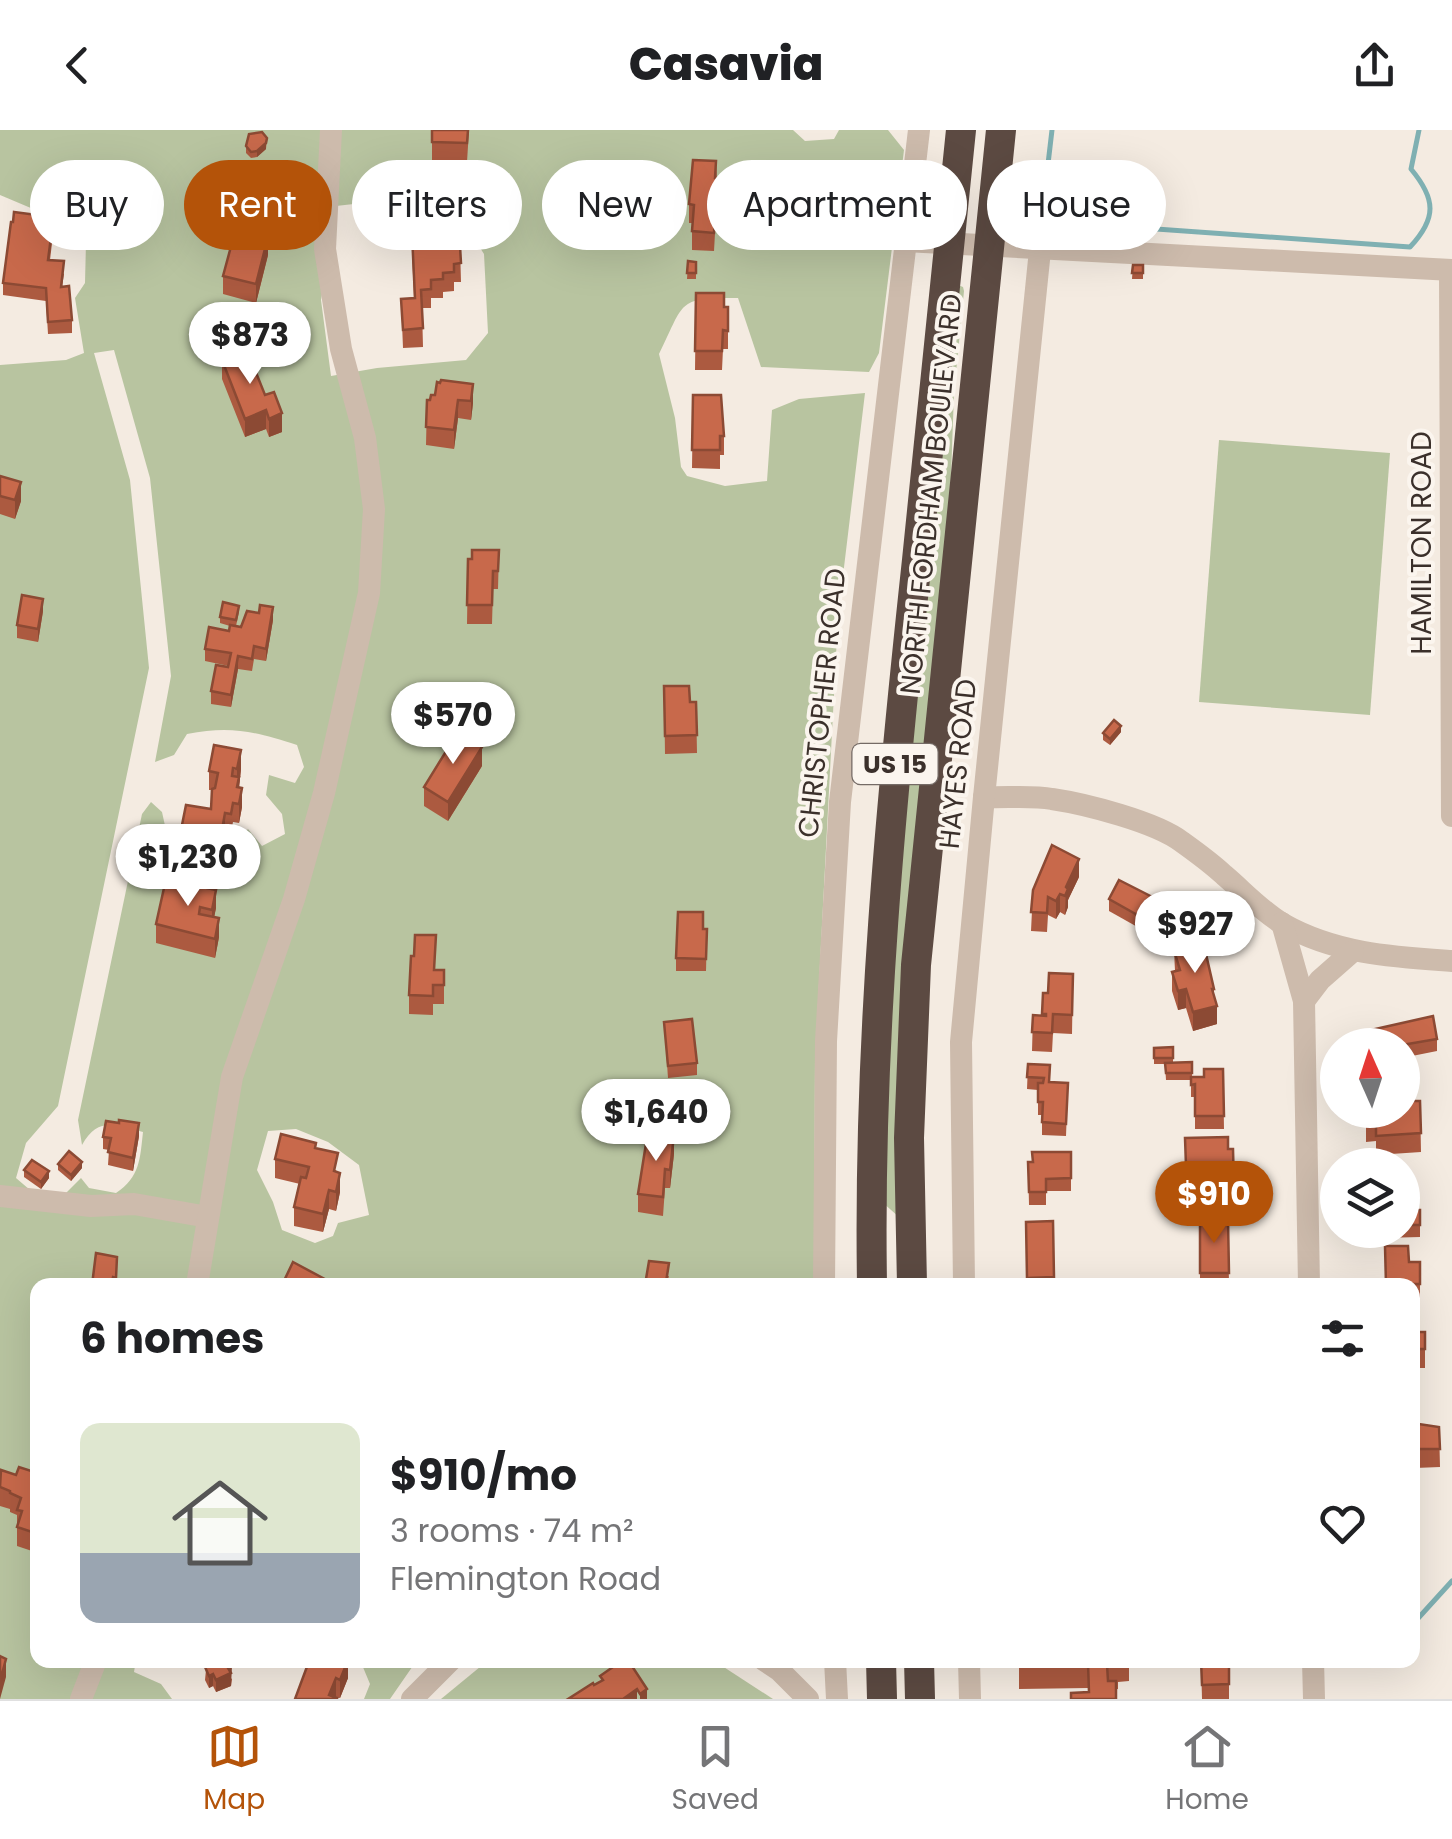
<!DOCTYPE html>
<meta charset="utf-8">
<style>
body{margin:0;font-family:Poppins,sans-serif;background:#f2f2f2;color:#202124;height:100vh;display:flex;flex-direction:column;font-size:38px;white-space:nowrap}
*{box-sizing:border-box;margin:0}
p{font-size:32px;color:#757577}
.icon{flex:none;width:55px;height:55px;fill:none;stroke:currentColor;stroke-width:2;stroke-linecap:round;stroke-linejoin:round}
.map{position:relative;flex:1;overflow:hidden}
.panel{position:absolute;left:30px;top:1148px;width:1390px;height:390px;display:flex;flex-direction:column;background:#fff;border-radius:20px;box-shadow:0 10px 40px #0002}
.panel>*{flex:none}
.banner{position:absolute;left:30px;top:30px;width:1392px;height:90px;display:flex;gap:20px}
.needle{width:65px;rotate:357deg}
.tools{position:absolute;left:1320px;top:898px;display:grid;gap:20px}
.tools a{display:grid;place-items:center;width:100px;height:100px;border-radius:50%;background:#fff;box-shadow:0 10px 40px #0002;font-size:50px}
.price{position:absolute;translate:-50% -85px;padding:0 22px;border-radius:35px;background:#fff;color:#222;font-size:32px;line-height:65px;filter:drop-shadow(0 2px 5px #0008)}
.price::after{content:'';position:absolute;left:50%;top:60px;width:30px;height:22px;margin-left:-15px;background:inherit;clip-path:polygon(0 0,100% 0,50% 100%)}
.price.selected{background:#b45309;color:#fff}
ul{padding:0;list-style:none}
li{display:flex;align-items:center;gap:30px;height:250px;padding:0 50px}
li+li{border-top:2px solid #e0e0e0}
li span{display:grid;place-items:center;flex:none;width:280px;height:200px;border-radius:20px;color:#555}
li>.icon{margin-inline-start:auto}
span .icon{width:120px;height:120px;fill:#fffc;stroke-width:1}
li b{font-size:42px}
h2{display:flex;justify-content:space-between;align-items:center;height:120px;padding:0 50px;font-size:42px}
.tag{padding:0 35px;border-radius:45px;background:#fff;box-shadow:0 10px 40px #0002;font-size:35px;line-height:90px}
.tag.selected{background:#b45309;color:#fff}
header{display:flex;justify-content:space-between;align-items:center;height:130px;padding:0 50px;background:#fff;font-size:45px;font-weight:800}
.tab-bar{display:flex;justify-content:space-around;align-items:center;height:140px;border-top:2px solid #e0e0e0;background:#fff;font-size:28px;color:#757577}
.tab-bar a{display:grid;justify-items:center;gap:5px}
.tab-bar .selected{color:#b45309}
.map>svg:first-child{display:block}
.green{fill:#b8c4a0;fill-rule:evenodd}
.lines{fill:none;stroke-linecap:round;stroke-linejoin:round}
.stream{stroke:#7fb0b2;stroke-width:5}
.minor{stroke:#cdbbac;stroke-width:22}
.highway{stroke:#5c4a42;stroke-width:30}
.wall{fill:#ac5a40}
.shaded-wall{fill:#8c4a34}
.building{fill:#c8694b;stroke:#8c4a34;stroke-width:2.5}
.labels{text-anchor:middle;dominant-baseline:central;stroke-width:8;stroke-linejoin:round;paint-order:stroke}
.shield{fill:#fbf5ee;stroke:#756b66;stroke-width:2.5}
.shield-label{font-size:25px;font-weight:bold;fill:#3b302b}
.street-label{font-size:28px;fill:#3b302b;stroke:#fbf5ee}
</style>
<header><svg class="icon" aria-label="back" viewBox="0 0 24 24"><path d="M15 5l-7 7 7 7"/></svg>Casavia<svg class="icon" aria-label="share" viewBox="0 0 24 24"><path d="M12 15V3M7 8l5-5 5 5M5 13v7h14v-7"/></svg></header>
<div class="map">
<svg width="1452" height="1569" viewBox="0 0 1452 1569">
<rect width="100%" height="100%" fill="#f4ebe1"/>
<g class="green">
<path d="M0,0h793l12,11 29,-2 5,-9h49l16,20 -25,203 -10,19 -108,-5 -23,-69c-62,-1 -53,4 -79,56l16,64 6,49 6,9 38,10 42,-5 5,-71 27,-11 66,-6 -27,224 -23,443 -1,225h-776v375h98l-2,12 27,12 11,15h-172v-1334l66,-5 18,-7 -9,-55 10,-15 1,-41 -15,-20 -26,-8 -45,-19zM398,69l47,10 23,20 16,25 4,79 -22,27 -89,8 -46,8 -10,-76 15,-94zM114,220l36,128 21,198 -16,86 19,-7 13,-21c45,-9 68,-2 110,11l7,22 -9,16 -26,-8 -3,20 16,19 3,20 -23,12 -14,-17 -27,30 -17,-2 -35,-13 -7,-32 -11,-10 -9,12 -64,306 4,25c16,-29 33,-20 61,-13 -3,27 -3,45 -27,61l-27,-5 -8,-10 -17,17 -34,-5 -14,-12 10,-35 32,-37 91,-438 -19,-188 -36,-127zM296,999l32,13 31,23 10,50 -31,8 -5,13 -18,7 -33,-13 -9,-28 -16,-32 11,-39z"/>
<polygon points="958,155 963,157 964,161 954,263 949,403 900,1088 881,1071 890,818"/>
<polygon points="1219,310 1390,323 1370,585 1199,572"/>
<polygon points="360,1530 417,1530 390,1569 364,1569 370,1554"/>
<polygon points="506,1530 713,1530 773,1569 441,1569 486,1532"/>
</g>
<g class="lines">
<g class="stream">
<polyline points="1050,87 1044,68 1052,0"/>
<path d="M1072,93l338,24c27,-29 26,-48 1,-78l8,-39"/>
<polyline points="1412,1495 1452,1451"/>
</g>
<g class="minor">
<polyline points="905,111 1452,140"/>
<polyline points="1450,140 1452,686"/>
<path d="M984,667c22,1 47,-2 68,2 34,5 104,23 130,43 14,10 29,21 42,33 19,16 37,36 59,49 53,30 110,33 169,37"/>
<polyline points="1282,793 1304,871 1309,1155"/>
<polyline points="1304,871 1320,850 1353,821"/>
<polyline points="0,1066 91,1076 134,1074 208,1087"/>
<polyline points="197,1155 232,947 294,769 324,663 369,463 374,379 365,308 341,219 325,119 331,0"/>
<polyline points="824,1155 826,911 840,672 919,0"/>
<polyline points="964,1155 961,912 984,667 1040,120"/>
<polyline points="764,1530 779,1540 808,1569"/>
<polyline points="835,1530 837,1569"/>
<polyline points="969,1530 970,1569"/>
<polyline points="1313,1530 1314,1569"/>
<polyline points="81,1569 96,1530"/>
<polyline points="412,1569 451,1530"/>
</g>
<g class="highway">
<path d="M872,1155c-4,-243 19,-484 45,-725 15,-144 30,-287 44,-430"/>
<polyline points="912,1155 909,1008 916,835 1001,0"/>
<polyline points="881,1530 882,1569"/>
<polyline points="919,1530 920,1569"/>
</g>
</g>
<g class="wall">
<polygon points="432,0 469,0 467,32 432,31"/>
<polygon points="267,8 266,19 257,27 251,28 246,23 246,16"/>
<polygon points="716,31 717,67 714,121 692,120 692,93 689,93 689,74"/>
<polygon points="414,77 436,103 441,115 460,116 461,152 454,152 454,161 443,162 443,168 431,168 431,178 422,178 423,217 403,218 401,169 414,168 412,123 412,104 414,104"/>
<polygon points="45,91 53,105 50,130 64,144 62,157 72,190 72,203 48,204 46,171 3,165 3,153"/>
<polygon points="268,125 256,173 223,164 223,146"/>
<polygon points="688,131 696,132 696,149 687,149"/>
<polygon points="1133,135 1143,135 1143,149 1132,149"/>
<polygon points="696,163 724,177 728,177 728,219 723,219 722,240 695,240"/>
<polygon points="222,230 265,265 282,302 269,307 266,299 245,307 222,249"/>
<polygon points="437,252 473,273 471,290 458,288 454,319 426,315 427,270 430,270 435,265"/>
<polygon points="693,265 724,306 724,325 720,325 720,339 692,338"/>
<polygon points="0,346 21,371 15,389 0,384"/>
<polygon points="499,420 498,459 493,459 492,494 467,494 468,429"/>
<polygon points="43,481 38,512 17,508 17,495"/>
<polygon points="239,482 236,496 241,497 273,490 266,531 254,529 252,541 238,539 231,577 211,574 211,561 229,536 205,531 205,519 229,501 230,496 220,493 220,487"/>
<polygon points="664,556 690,572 696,572 697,623 665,624"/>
<polygon points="1121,602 1110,615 1103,610 1103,603"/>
<polygon points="482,636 448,691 424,676 424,657"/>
<polygon points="241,639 239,658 242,677 239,693 233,692 231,702 225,701 222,719 182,714 182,695 211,679 212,660 209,660 209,641"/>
<polygon points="1079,747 1068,770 1068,777 1065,785 1060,782 1056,789 1048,785 1047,802 1031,801 1033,760"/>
<polygon points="166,749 216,778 214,787 219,807 215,828 156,813 156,794"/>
<polygon points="1109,769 1168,788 1157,808 1109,781"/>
<polygon points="703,799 707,799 706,841 676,841 676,828"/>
<polygon points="1174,820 1214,866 1217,894 1193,901 1186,878 1178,880 1172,861 1172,842 1175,841"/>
<polygon points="435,840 444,840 444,874 433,874 433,885 409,884 409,865"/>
<polygon points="1073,844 1072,904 1053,903 1052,922 1032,921 1033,885 1042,886 1043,863 1048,863"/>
<polygon points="664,892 697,933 697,945 668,948"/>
<polygon points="1371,900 1437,909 1437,921 1402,928 1402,915 1371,915"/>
<polygon points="1173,917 1173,933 1192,932 1192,947 1204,947 1223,939 1224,999 1195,999 1195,967 1191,967 1191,950 1166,950 1165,934 1154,934 1154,918"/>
<polygon points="1028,934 1050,952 1068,953 1066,1006 1042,1005 1042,985 1038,985 1038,960 1027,959"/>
<polygon points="1410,971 1420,971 1421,1022 1376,1025 1376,1011 1366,1012 1366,980"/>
<polygon points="139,1006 133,1041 108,1035 109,1020 103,1019 103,1007"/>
<polygon points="1185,1008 1228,1019 1233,1019 1234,1076 1213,1076 1213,1054 1186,1054"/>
<polygon points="316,1018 338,1043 340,1062 336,1081 329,1079 323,1102 294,1096 294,1077 300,1054 275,1048 275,1029"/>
<polygon points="1071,1022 1071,1061 1046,1061 1046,1075 1029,1075 1028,1032"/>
<polygon points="674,1024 670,1058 665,1058 663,1086 638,1082 638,1064"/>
<polygon points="58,1034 82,1038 71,1051 58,1040"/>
<polygon points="24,1040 49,1048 41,1059 24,1047"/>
<polygon points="1402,1050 1407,1080 1420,1080 1420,1107 1382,1108 1382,1100 1402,1100"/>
<polygon points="1228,1089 1229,1155 1200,1155 1200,1090"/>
<polygon points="1053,1091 1054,1155 1027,1155 1026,1092"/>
<polygon points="1409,1132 1420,1132 1420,1173 1414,1173 1414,1192 1412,1155"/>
<polygon points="669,1146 667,1155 646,1155 646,1149"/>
<polygon points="1412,1202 1425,1202 1425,1238 1418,1238 1418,1248 1412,1248"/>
<polygon points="1412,1293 1439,1297 1440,1337 1415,1338 1415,1359 1412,1359"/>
<polygon points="38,1333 35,1422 17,1416 17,1385 10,1382 10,1379 0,1376 0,1342 16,1345 31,1341"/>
<polygon points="207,1530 232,1549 231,1556 216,1562 213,1556 209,1558 205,1550"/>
<polygon points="1019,1530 1129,1530 1129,1551 1118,1552 1118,1559 1089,1562 1088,1558 1019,1559"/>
<polygon points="1201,1530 1229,1530 1229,1569 1202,1569"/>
<polygon points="308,1534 348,1548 340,1568 336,1567"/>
</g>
<g class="shaded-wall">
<polygon points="266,13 266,19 257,27 257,21"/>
<polygon points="716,31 717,67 712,102 712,83"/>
<polygon points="268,107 268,125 256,173 256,154"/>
<polygon points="473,254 473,273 471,290 471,271"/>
<polygon points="458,270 458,288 454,319 454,300"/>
<polygon points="266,280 266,299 245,307 245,289"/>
<polygon points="282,283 282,302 269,307 269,289"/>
<polygon points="21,352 21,371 15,389 15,370"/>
<polygon points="43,469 43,481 38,512 38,499"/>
<polygon points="273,477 273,490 266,531 266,519"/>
<polygon points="238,526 238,539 231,577 231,565"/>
<polygon points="1121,596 1121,602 1110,615 1110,609"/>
<polygon points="482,617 482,636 448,691 448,672"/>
<polygon points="241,620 241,639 237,676 237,639"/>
<polygon points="242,658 242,677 239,693 239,674"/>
<polygon points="225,683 225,701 222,719 222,700"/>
<polygon points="1079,729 1079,747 1068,770 1068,777 1065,785 1066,757"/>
<polygon points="216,760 216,778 212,798 212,780"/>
<polygon points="1060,764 1060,782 1056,789 1056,771"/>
<polygon points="1168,775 1168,788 1157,808 1157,796"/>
<polygon points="219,788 219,807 215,828 215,809"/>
<polygon points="1186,859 1186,878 1178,880 1178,861"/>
<polygon points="1212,859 1214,859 1214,877 1217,876 1217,894 1193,901 1193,882"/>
<polygon points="139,993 139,1006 133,1041 133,1028"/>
<polygon points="674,1005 674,1024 670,1058 670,1040"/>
<polygon points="82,1032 82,1038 71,1051 71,1045"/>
<polygon points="49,1041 49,1048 41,1059 41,1052"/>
<polygon points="340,1043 340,1062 336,1081 336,1062"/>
<polygon points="329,1060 329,1079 323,1102 323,1084"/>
<polygon points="38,1397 38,1416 35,1422 35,1403"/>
<polygon points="6,1529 6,1547 0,1569 0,1551"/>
<polygon points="348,1530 348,1548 340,1568 340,1550"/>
<polygon points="232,1536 231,1556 216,1562 216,1550"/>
<polygon points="213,1544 213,1556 209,1558 209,1546"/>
<polygon points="336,1548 336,1567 329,1565"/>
<polygon points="637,1559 637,1569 623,1569"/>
<polygon points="647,1559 647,1569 640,1569 640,1564"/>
</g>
<g class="building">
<polygon points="432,0 468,0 467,13 432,12"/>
<polygon points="262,2 267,8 266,13 257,21 251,22 246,16 249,4"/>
<polygon points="693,30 716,31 715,48 717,48 712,83 715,83 714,103 692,101 694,75 689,74"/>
<polygon points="435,75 436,103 440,103 441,115 460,116 461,133 454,134 454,142 443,143 443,149 431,150 431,159 421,160 423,198 403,200 401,169 415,168 412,104 416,104 414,77"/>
<polygon points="14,82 45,86 44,91 53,92 48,130 64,131 61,157 69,156 72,190 48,192 46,158 3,153 11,92 13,92"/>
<polygon points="236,98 268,107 256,154 223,146"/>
<polygon points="688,131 696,132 696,143 687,143"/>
<polygon points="1133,135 1143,135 1143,143 1132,143"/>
<polygon points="696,163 724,163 724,177 728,177 728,201 723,200 722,221 695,221"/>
<polygon points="247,220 265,265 274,262 282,283 269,289 266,280 245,289 222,230"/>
<polygon points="441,250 473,254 471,271 458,270 454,300 426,297 427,270 430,270 431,265 435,265 437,252 440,253"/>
<polygon points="693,265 721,265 724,306 720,306 720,320 692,320"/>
<polygon points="0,346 21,352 15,370 0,366"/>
<polygon points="472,420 499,420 498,441 493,441 492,475 467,475 468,429 472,429"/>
<polygon points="22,465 43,469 38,499 17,495"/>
<polygon points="223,472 239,476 236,490 220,487"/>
<polygon points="260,475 273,477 266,519 254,516 252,529 238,526 231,565 211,561 216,535 228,537 231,523 205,519 209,497 229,501 230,495 241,497 247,481 259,483"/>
<polygon points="664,556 689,556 690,572 696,572 697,605 665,606"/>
<polygon points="1114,590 1121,596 1110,609 1103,603"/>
<polygon points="458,602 482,617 448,672 424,657"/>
<polygon points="214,615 241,620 237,639 233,638 232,646 239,647 237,657 242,658 239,674 233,673 231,684 225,683 222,700 182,695 186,675 211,679 212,659 215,658 218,643 209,641"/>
<polygon points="1052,715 1079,729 1066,757 1068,759 1065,766 1060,764 1056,771 1048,767 1047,783 1031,782 1033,760"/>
<polygon points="166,749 216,760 212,780 200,777 199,784 219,788 215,809 156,794"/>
<polygon points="1119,750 1168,775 1157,796 1109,769"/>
<polygon points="678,782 703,782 703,799 707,799 706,829 676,828"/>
<polygon points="415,805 436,805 434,840 444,840 444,855 433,855 433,866 409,865 411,826 414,826"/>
<polygon points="1203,811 1214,859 1212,859 1217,876 1193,882 1186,859 1178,861 1172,842 1180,840 1174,820"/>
<polygon points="1049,843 1073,844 1072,885 1053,884 1052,903 1032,902 1033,885 1046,886 1046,884 1042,884 1043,863 1048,863"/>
<polygon points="1433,886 1437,909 1402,915 1374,915 1371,900"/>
<polygon points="692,889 697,933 668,936 664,892"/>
<polygon points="1173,917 1173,928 1154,928 1154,918"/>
<polygon points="1192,932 1192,943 1166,943 1165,933"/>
<polygon points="1028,934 1050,935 1049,952 1068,953 1066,994 1042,992 1043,972 1038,972 1038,953 1043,953 1044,948 1027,947"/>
<polygon points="1204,939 1223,939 1224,986 1195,986 1195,954 1191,955 1191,947 1204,947"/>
<polygon points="1402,949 1410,949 1409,971 1420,971 1421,1003 1376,1006 1376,993 1366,993 1366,980 1402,980"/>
<polygon points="119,990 139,993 133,1028 108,1022 111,1008 103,1007 106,991 119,993"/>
<polygon points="648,1001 674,1005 670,1040 665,1039 663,1067 638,1064"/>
<polygon points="281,1004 316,1013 315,1018 338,1023 334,1041 340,1043 336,1062 329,1060 323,1084 294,1077 301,1047 306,1048 309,1037 275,1029"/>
<polygon points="1228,1007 1228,1019 1233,1019 1234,1057 1213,1058 1213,1035 1186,1036 1185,1008"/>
<polygon points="69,1021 82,1032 71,1045 58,1034"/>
<polygon points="1032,1022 1071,1022 1071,1048 1046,1049 1046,1062 1029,1062 1028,1032 1033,1032"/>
<polygon points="32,1030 49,1041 41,1052 24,1040"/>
<polygon points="1402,1050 1407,1050 1407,1080 1420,1080 1420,1095 1402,1095"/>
<polygon points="1228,1089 1229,1143 1200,1143 1200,1090"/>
<polygon points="1053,1091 1054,1147 1027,1148 1026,1092"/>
<polygon points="1385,1116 1408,1116 1409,1132 1420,1132 1420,1154 1413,1154 1414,1173 1412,1155 1386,1155"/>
<polygon points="96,1123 117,1127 116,1148 113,1147 111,1155 92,1155"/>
<polygon points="649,1131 669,1133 666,1152 646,1149"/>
<polygon points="293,1132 334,1154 333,1155 282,1155"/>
<polygon points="1412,1202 1425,1202 1425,1219 1417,1219 1418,1230 1412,1230"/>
<polygon points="1412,1293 1439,1297 1440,1319 1414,1319 1415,1341 1412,1341"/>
<polygon points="34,1332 38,1333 38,1397 35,1403 17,1397 22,1381 17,1380 21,1368 10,1363 10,1361 0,1357 1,1340 16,1345 19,1337 31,1341"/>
<polygon points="0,1526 6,1529 0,1551"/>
<polygon points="207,1530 229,1530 232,1536 228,1538 231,1543 216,1550 213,1544 209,1546 205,1537 210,1535"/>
<polygon points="315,1530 348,1530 340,1550 336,1548 329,1565 337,1568 336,1569 295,1569 308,1534 313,1536"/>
<polygon points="623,1530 628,1530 647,1559 640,1564 637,1559 623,1569 568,1569 593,1553 594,1555 603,1550 600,1546"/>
<polygon points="1019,1530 1118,1530 1118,1534 1107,1534 1108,1551 1116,1551 1116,1569 1071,1569 1071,1563 1089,1562 1088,1533 1019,1534"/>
<polygon points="1201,1530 1229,1530 1229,1554 1202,1555"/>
</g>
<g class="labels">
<rect class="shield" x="852.5" y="614" width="85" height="40" rx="8"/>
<g class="shield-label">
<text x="895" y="634">US 15</text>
</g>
<g class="street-label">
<text transform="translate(931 364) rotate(-84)">NORTH FORDHAM BOULEVARD</text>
<text transform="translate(1421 413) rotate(-90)">HAMILTON ROAD</text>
<text transform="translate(822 573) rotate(-84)">CHRISTOPHER ROAD</text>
<text transform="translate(958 634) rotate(-84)">HAYES ROAD</text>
</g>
</g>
</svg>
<div class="tools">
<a><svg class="needle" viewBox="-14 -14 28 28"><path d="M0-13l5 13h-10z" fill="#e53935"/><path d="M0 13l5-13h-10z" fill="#757577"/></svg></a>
<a><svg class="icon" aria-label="layers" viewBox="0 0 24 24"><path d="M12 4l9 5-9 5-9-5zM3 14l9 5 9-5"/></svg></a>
</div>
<b class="price" style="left:250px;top:257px">$873</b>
<b class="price" style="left:453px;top:637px">$570</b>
<b class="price" style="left:188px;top:779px">$1,230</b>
<b class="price" style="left:1195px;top:846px">$927</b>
<b class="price" style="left:656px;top:1034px">$1,640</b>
<b class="price selected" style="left:1214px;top:1116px">$910</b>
<div class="banner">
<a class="tag">Buy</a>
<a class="tag selected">Rent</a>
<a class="tag">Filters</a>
<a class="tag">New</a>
<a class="tag">Apartment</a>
<a class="tag">House</a>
</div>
<section class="panel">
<h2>6 homes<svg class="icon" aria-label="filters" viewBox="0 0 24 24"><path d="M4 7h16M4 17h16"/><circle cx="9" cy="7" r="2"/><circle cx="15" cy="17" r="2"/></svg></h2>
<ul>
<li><span style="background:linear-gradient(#dfe7d0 65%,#9aa5b1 0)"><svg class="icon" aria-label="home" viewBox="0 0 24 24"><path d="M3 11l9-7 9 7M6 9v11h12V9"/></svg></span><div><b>$910/mo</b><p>3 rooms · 74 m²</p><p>Flemington Road</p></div><svg class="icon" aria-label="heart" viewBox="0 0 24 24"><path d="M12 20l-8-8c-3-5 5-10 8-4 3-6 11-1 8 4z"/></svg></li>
</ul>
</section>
</div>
<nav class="tab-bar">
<a class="selected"><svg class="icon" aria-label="map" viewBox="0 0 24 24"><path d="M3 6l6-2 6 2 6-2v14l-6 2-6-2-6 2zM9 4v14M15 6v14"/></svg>Map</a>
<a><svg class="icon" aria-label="saved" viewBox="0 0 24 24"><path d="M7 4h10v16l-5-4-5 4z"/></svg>Saved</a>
<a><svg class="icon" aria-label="home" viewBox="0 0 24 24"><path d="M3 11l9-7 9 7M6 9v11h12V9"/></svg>Home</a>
</nav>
